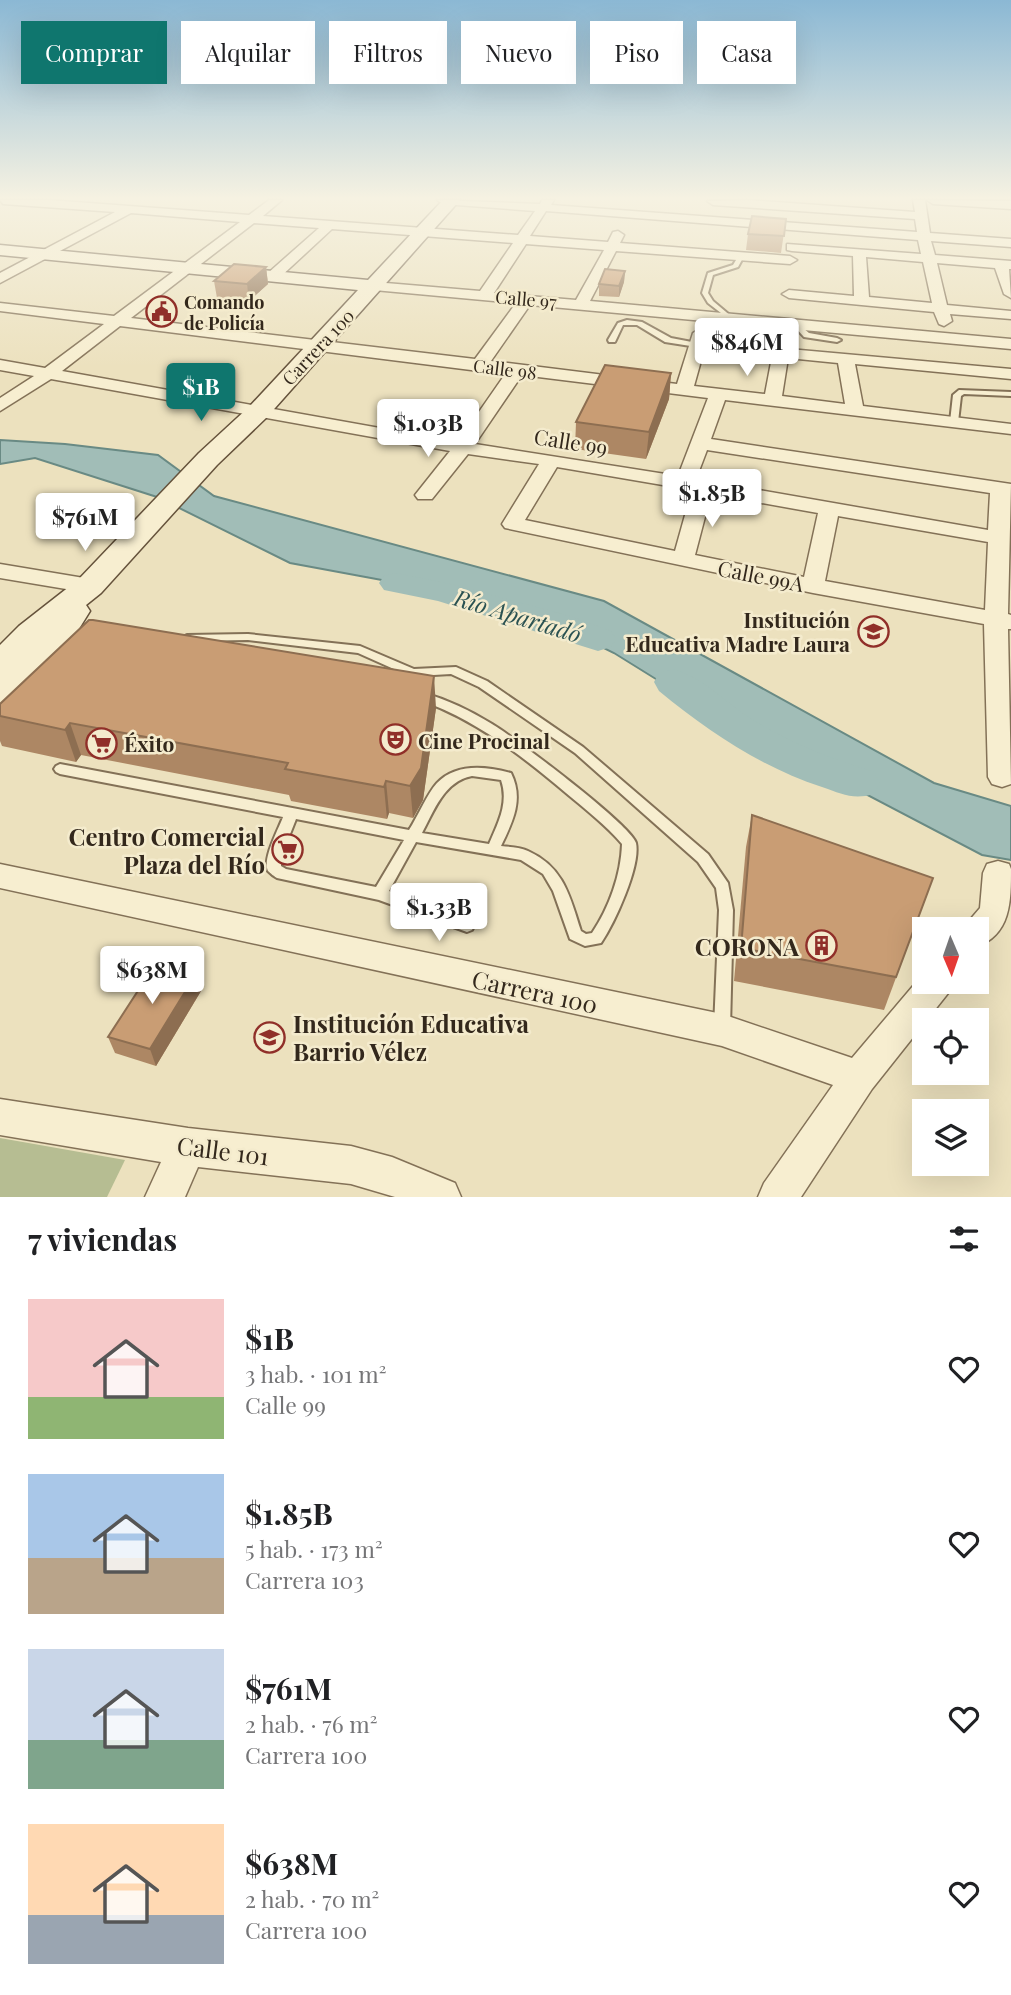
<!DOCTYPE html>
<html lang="es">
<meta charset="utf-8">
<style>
body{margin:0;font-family:"Playfair Display",serif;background:#f2f2f2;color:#202124;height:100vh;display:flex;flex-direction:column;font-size:26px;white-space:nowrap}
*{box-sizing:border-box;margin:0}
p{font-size:23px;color:#757577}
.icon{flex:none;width:38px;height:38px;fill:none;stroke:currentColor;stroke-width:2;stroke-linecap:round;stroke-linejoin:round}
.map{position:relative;height:1197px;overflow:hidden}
.details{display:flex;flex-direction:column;background:#fff;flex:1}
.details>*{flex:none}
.hud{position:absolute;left:21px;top:21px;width:970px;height:63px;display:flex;gap:14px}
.needle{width:46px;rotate:178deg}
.tools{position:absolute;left:912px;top:917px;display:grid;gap:14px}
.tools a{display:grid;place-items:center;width:77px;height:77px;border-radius:0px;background:#fff;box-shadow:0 7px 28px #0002;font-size:35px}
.price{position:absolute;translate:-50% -60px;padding:0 16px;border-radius:7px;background:#fff;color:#222;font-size:23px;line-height:46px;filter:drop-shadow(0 2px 4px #0008)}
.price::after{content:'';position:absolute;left:50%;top:42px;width:21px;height:16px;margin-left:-10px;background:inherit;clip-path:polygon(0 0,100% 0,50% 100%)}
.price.active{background:#0f766e;color:#fff}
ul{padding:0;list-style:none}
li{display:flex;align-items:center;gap:21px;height:175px;padding:0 28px}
li span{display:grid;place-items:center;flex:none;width:196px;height:140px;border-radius:0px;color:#555}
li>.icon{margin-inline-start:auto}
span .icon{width:84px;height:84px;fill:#fffc;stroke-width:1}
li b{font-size:30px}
h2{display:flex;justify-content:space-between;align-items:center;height:84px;padding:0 28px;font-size:30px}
.tag{padding:0 24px;border-radius:0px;background:#fff;box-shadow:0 7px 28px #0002;font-size:24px;line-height:63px}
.tag.active{background:#0f766e;color:#fff}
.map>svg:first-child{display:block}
.cemetery{fill:#b6bd92}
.water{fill:#a1bdb7;stroke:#698a84;stroke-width:2}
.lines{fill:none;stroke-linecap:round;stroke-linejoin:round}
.river{fill:#a1bdb7;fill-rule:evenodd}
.lane-casing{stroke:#837157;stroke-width:4}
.street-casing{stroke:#837157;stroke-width:3}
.secondary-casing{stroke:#65523b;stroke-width:3}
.lane{fill:#f7eed0;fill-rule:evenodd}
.street{fill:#f7eed0;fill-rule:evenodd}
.secondary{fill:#f7eed0;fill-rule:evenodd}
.wall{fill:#ad8764}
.shaded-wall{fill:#8d6e51}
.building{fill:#c99d74;stroke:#8d6e51;stroke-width:2}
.labels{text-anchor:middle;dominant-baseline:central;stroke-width:5;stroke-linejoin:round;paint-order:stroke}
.far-street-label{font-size:18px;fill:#33281c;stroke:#f4ebcd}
.far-poi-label{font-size:18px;font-weight:bold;fill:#33281c;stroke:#f4ebcd;text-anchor:start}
.street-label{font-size:21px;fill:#33281c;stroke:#f4ebcd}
.poi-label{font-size:21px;font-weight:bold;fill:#33281c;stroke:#f4ebcd;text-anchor:start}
.water-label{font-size:23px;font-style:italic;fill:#2b5252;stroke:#f4ebcd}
.near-poi-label{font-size:24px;font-weight:bold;fill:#33281c;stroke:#f4ebcd;text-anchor:end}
.near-street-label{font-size:24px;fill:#33281c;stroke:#f4ebcd}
</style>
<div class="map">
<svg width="1011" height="1197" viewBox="0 0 1011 1197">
<rect width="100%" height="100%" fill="#ece1be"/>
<polygon class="cemetery" points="0,1138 125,1160 107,1197 0,1197"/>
<polygon class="water" points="0,440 65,444 158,455 214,496 604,601 934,783 1011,806 1011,860 982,855 709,712 614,653 517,605 290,563 157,497 35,458 0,464"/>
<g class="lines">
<g class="river">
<polygon points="396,573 455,585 573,617 611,631 616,639 611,647 598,651 438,601 384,590 379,583 384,576"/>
<path d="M673,669c30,8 55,36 82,52 38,23 77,38 119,51l6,11 -6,11c-21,6 -32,0 -52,-7 -61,-20 -113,-55 -163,-96l-5,-9 5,-9z"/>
</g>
<defs>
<g id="lane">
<polygon points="739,255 744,256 738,267 713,275 708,293 713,301 732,317 733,318 730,320 708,303 702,293 708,273 733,265"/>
<polygon points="627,320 642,322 671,338 697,343 701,345 697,347 665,342 637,325 623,325 615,342 609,342 608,340 618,323"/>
<polygon points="793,323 797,323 809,333 837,338 841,340 837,342 804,337 793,325"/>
<polygon points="959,390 1011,392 1011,396 964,394 961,396 958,422 954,424 950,422 953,395"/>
<path d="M248,634l112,12 54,23 42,-2 31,14 96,66 125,107 20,29 5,27 -3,118 -2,5 -6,2 -6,-2 -2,-5 5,-118 -3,-22 -18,-26 -123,-109 -96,-66 -28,-13 -35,2c-5,6 -8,12 -16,10l-2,-3 7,-9 -47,-21 -110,-13 -61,1 -6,-3 6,-3z"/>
<path d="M424,693c24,7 47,18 68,31 22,13 139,101 144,119 5,23 -22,81 -35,100l-16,3 -15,-7 -17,-48 -10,-17 -22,-14 -105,-18 -27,49 83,31 2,4 -2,4 -5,2 -88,-32 -102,-22c-2,-1 -7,-5 -9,-7 -6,-12 11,-43 15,-54l-223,-43 -4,-2 -2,-3 2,-3 4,-2 349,66c9,-14 18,-36 28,-47 19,-20 49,-17 74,-10 13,26 2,48 -10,73 9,1 19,1 27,5 36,16 42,46 53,80l5,3 6,-1c17,-25 29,-58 30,-89 -16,-19 -37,-35 -56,-51 -45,-38 -90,-73 -146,-93l-2,-3 2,-3zM472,776l29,4c8,23 -3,43 -12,64l-67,-11c12,-22 22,-52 50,-57zM296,819l108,21 -28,47 -90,-18 -5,-3v-9z"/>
</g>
<g id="street">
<path d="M0,200h49l200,15 20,-15h13l-19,16 255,19 17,-24 -92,-7 -6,-4 103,4 2,-4h12l-3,5 366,27 -2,-13 -202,-14 -6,-4 40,-1 168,12 -2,-12h12l5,33 81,6v8l-80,-6 4,14 76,6v8h-2l2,29 -7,-4 -9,-26 -58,-5 10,42 64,6v8l-61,-5 2,7 -8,5 -5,-2 -5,-12 -145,-14 -7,-4 7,-4 65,6 -1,-40 -61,-5 -5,-1v-6l134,10 -3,-14 -372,-29 -16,25 78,6 5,-10 5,-1 6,4 -4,8 170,13 7,4 -7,4 -174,-13 -26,50 421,38v10l-481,-44 -39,56 186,23 16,-51 8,-5 8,5 -3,8 67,6 3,-9 6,-2 8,5 -1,8 222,20v10l-156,-15 8,42 148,18v10l-286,-34 -14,39 300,45 -3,130 3,1v14h-3l3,155 -9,3 -10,-3 -4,-7 -4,-153 -171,-31 -308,-65 -3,-4 37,-60 -71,-10 -36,45h-14l-3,-4 35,-44 -399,-72 -51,32v-13l34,-22 -34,-6v-10l45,8 59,-44 -104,-13v-8l114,13 126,-94 -109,-9 -131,70v-10l115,-61 -112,-8zM254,223l65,5 -51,45 -2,3 7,4 5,-1 54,-50 181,14 -33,48 -106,-9 -7,4 7,4 142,13 -41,56 -344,-41zM526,244l78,6 -28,50 -82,-7zM866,257l57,5 9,41 -63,-6zM120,326l359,45 27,2 -48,69 -396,-71zM704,350l68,7 -7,37 -71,-8zM788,358l50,5 7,41 -63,-8zM522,375l162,20 24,3 -30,78 -203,-32zM707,450l283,43 -2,37 -292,-51zM557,467l135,23 -17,61 -150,-31zM711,494l107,19 -14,64 -109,-22zM838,516l150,26 -3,68 -160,-29z"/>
<polygon points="927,200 1011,201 1011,209 933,204"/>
<polygon points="0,564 90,579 98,581 101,586 98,591 90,593 0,578"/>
<path d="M998,861l11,3 2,5c0,32 0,66 -35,78v-18h-14l18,-21 3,-35 4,-9z"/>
<polygon points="0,864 722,1014 852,1058 924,973 924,982 954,982 949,992 872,1089 801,1197 758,1197 764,1183 833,1085 722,1046 0,888"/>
<polygon points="0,1099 188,1128 351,1146 392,1157 455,1183 461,1197 395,1197 351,1184 198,1167 185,1197 145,1197 161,1162 0,1135"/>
</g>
<polygon id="secondary" points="443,200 460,200 267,417 217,465 101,593 86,605 90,611 69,645 12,707 0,711 0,645 19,626 79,579 199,453 249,407 358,290 0,255 0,245 368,280"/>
</defs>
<use href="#lane" class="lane-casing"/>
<use href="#street" class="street-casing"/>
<use href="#secondary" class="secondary-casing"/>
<use href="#lane" class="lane"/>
<use href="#street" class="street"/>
<use href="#secondary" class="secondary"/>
</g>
<g class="wall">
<polygon points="786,219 781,253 746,250 748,234"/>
<polygon points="266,267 268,284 249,301 217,298 214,281"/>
<polygon points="625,271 624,282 619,297 599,296 599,284"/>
<polygon points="671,373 669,399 646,459 575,449 576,422"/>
<polygon points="0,704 436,708 423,800 413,818 389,813 387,819 291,801 289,795 81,755 76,762 2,746 0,741"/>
<polygon points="752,815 933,878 884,1010 734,981 746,847"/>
<polygon points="196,974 201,991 156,1066 115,1053 108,1037"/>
</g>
<g class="shaded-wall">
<polygon points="266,267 268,284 249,301 247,284"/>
<polygon points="625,271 624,282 619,297 619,286"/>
<polygon points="671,373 669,399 646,459 649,432"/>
<polygon points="434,676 436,708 423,800 413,818 410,786"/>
<polygon points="70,723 81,755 76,762 65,730"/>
<polygon points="386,781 389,813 387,819 384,787"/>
<polygon points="196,974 201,991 156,1066 150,1049"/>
</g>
<g class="building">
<polygon points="752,216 786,219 784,236 748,234"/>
<polygon points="234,264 266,267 247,284 214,281"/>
<polygon points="605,269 625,271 619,286 599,284"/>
<polygon points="605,365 671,373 649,432 576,422"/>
<polygon points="89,620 93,620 434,676 421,768 410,786 386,781 384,787 285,769 288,763 70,723 65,730 0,716 0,704"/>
<polygon points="752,815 933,878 896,977 741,948"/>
<polygon points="156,963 196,974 150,1049 108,1037"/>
</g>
<linearGradient id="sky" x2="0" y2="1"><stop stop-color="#8bb8d4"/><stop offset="0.54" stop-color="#f6f2e2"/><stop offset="1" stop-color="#f6f2e2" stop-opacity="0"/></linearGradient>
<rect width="1011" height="367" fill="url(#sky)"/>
<defs>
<symbol id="civic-ring" viewBox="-11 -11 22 22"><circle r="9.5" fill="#f4ebcd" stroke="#902f29" stroke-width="1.5"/><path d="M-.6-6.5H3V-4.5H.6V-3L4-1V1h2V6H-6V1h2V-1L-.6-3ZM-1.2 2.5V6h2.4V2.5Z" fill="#902f29"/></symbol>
<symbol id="school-ring" viewBox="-11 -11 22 22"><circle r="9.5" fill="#f4ebcd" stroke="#902f29" stroke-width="1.5"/><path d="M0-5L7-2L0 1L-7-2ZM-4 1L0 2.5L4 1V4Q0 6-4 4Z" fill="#902f29"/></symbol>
<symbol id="theatre-ring" viewBox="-11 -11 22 22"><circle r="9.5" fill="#f4ebcd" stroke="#902f29" stroke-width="1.5"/><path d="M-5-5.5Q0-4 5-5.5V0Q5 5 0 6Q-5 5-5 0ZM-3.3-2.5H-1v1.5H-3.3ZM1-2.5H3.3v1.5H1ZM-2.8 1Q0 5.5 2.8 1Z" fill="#902f29"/></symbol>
<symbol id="supermarket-ring" viewBox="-11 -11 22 22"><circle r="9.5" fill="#f4ebcd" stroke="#902f29" stroke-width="1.5"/><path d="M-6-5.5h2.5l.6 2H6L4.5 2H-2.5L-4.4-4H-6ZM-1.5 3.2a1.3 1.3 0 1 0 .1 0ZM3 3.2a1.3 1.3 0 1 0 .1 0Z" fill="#902f29"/></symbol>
<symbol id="building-ring" viewBox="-11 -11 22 22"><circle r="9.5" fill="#f4ebcd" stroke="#902f29" stroke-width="1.5"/><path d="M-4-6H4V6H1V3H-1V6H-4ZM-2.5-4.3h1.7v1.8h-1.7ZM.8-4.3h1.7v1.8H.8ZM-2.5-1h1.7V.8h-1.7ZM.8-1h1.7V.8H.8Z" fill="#902f29"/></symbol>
</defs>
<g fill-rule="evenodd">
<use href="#civic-ring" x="144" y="294" width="35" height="35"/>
<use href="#school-ring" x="856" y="614" width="35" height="35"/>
<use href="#theatre-ring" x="378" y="722" width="35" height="35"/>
<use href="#supermarket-ring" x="84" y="726" width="35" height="35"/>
<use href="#supermarket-ring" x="270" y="832" width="35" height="35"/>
<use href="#building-ring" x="804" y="928" width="35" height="35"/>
<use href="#school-ring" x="252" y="1020" width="35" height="35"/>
</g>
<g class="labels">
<g class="far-street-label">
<text transform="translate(526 299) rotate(5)">Calle 97</text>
<text transform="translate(318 347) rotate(-47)">Carrera 100</text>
<text transform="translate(505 369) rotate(7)">Calle 98</text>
</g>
<g class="far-poi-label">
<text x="184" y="302">Comando<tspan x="184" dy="21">de Policía</tspan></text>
</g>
<g class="street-label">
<text transform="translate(571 441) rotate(9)">Calle 99</text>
<text transform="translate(761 575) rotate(11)">Calle 99A</text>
</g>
<g class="poi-label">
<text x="850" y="619" text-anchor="end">Institución<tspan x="850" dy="24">Educativa Madre Laura</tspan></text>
<text x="418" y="740">Cine Procinal</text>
<text x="124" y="743">Éxito</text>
</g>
<g class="water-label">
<text transform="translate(518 615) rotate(17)">Río Apartadó</text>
</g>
<g class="near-poi-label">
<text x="265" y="836">Centro Comercial<tspan x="265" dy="28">Plaza del Río</tspan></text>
<text x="799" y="946">CORONA</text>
<text x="293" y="1023" text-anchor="start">Institución Educativa<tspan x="293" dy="28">Barrio Vélez</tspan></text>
</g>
<g class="near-street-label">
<text transform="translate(535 991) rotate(12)">Carrera 100</text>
<text transform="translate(223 1150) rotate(7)">Calle 101</text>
</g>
</g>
</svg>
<div class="tools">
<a><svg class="needle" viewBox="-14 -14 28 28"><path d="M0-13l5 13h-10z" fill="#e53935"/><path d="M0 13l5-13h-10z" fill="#757577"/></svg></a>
<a><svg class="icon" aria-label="locate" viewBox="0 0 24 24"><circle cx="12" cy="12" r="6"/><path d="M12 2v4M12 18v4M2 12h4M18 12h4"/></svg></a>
<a><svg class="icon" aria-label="layers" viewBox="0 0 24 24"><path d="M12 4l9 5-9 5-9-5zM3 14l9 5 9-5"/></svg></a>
</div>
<b class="price" style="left:747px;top:378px">$846M</b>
<b class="price active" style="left:201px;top:423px">$1B</b>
<b class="price" style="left:428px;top:459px">$1.03B</b>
<b class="price" style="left:712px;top:529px">$1.85B</b>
<b class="price" style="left:85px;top:553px">$761M</b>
<b class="price" style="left:439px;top:943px">$1.33B</b>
<b class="price" style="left:152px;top:1006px">$638M</b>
<div class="hud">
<a class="tag active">Comprar</a>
<a class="tag">Alquilar</a>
<a class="tag">Filtros</a>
<a class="tag">Nuevo</a>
<a class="tag">Piso</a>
<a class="tag">Casa</a>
</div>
</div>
<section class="details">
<h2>7 viviendas<svg class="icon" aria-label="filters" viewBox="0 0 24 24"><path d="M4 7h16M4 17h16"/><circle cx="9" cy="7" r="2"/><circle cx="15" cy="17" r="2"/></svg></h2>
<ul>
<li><span style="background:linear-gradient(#f6c9c9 70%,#8fb573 0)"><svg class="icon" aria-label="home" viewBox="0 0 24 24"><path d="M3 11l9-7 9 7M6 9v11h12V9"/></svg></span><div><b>$1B</b><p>3 hab. · 101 m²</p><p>Calle 99</p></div><svg class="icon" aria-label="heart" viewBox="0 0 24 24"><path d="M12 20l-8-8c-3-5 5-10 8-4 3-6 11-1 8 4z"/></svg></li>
<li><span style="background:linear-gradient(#a9c7e8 60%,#b9a48a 0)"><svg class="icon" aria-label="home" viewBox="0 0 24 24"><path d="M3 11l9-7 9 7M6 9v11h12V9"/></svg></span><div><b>$1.85B</b><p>5 hab. · 173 m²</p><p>Carrera 103</p></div><svg class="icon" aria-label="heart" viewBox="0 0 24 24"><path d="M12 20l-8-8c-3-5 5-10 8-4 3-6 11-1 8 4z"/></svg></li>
<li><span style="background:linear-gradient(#c9d6e8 65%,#7fa58c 0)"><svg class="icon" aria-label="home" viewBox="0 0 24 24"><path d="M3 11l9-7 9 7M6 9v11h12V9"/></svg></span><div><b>$761M</b><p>2 hab. · 76 m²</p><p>Carrera 100</p></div><svg class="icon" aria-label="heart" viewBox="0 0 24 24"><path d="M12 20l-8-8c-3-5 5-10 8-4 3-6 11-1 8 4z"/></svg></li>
<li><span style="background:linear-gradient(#ffd9b3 65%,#9aa5b1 0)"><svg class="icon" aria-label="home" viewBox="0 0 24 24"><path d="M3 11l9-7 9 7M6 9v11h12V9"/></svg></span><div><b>$638M</b><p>2 hab. · 70 m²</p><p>Carrera 100</p></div><svg class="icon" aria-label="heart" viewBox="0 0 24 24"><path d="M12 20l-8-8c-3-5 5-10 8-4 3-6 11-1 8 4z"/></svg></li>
</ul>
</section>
